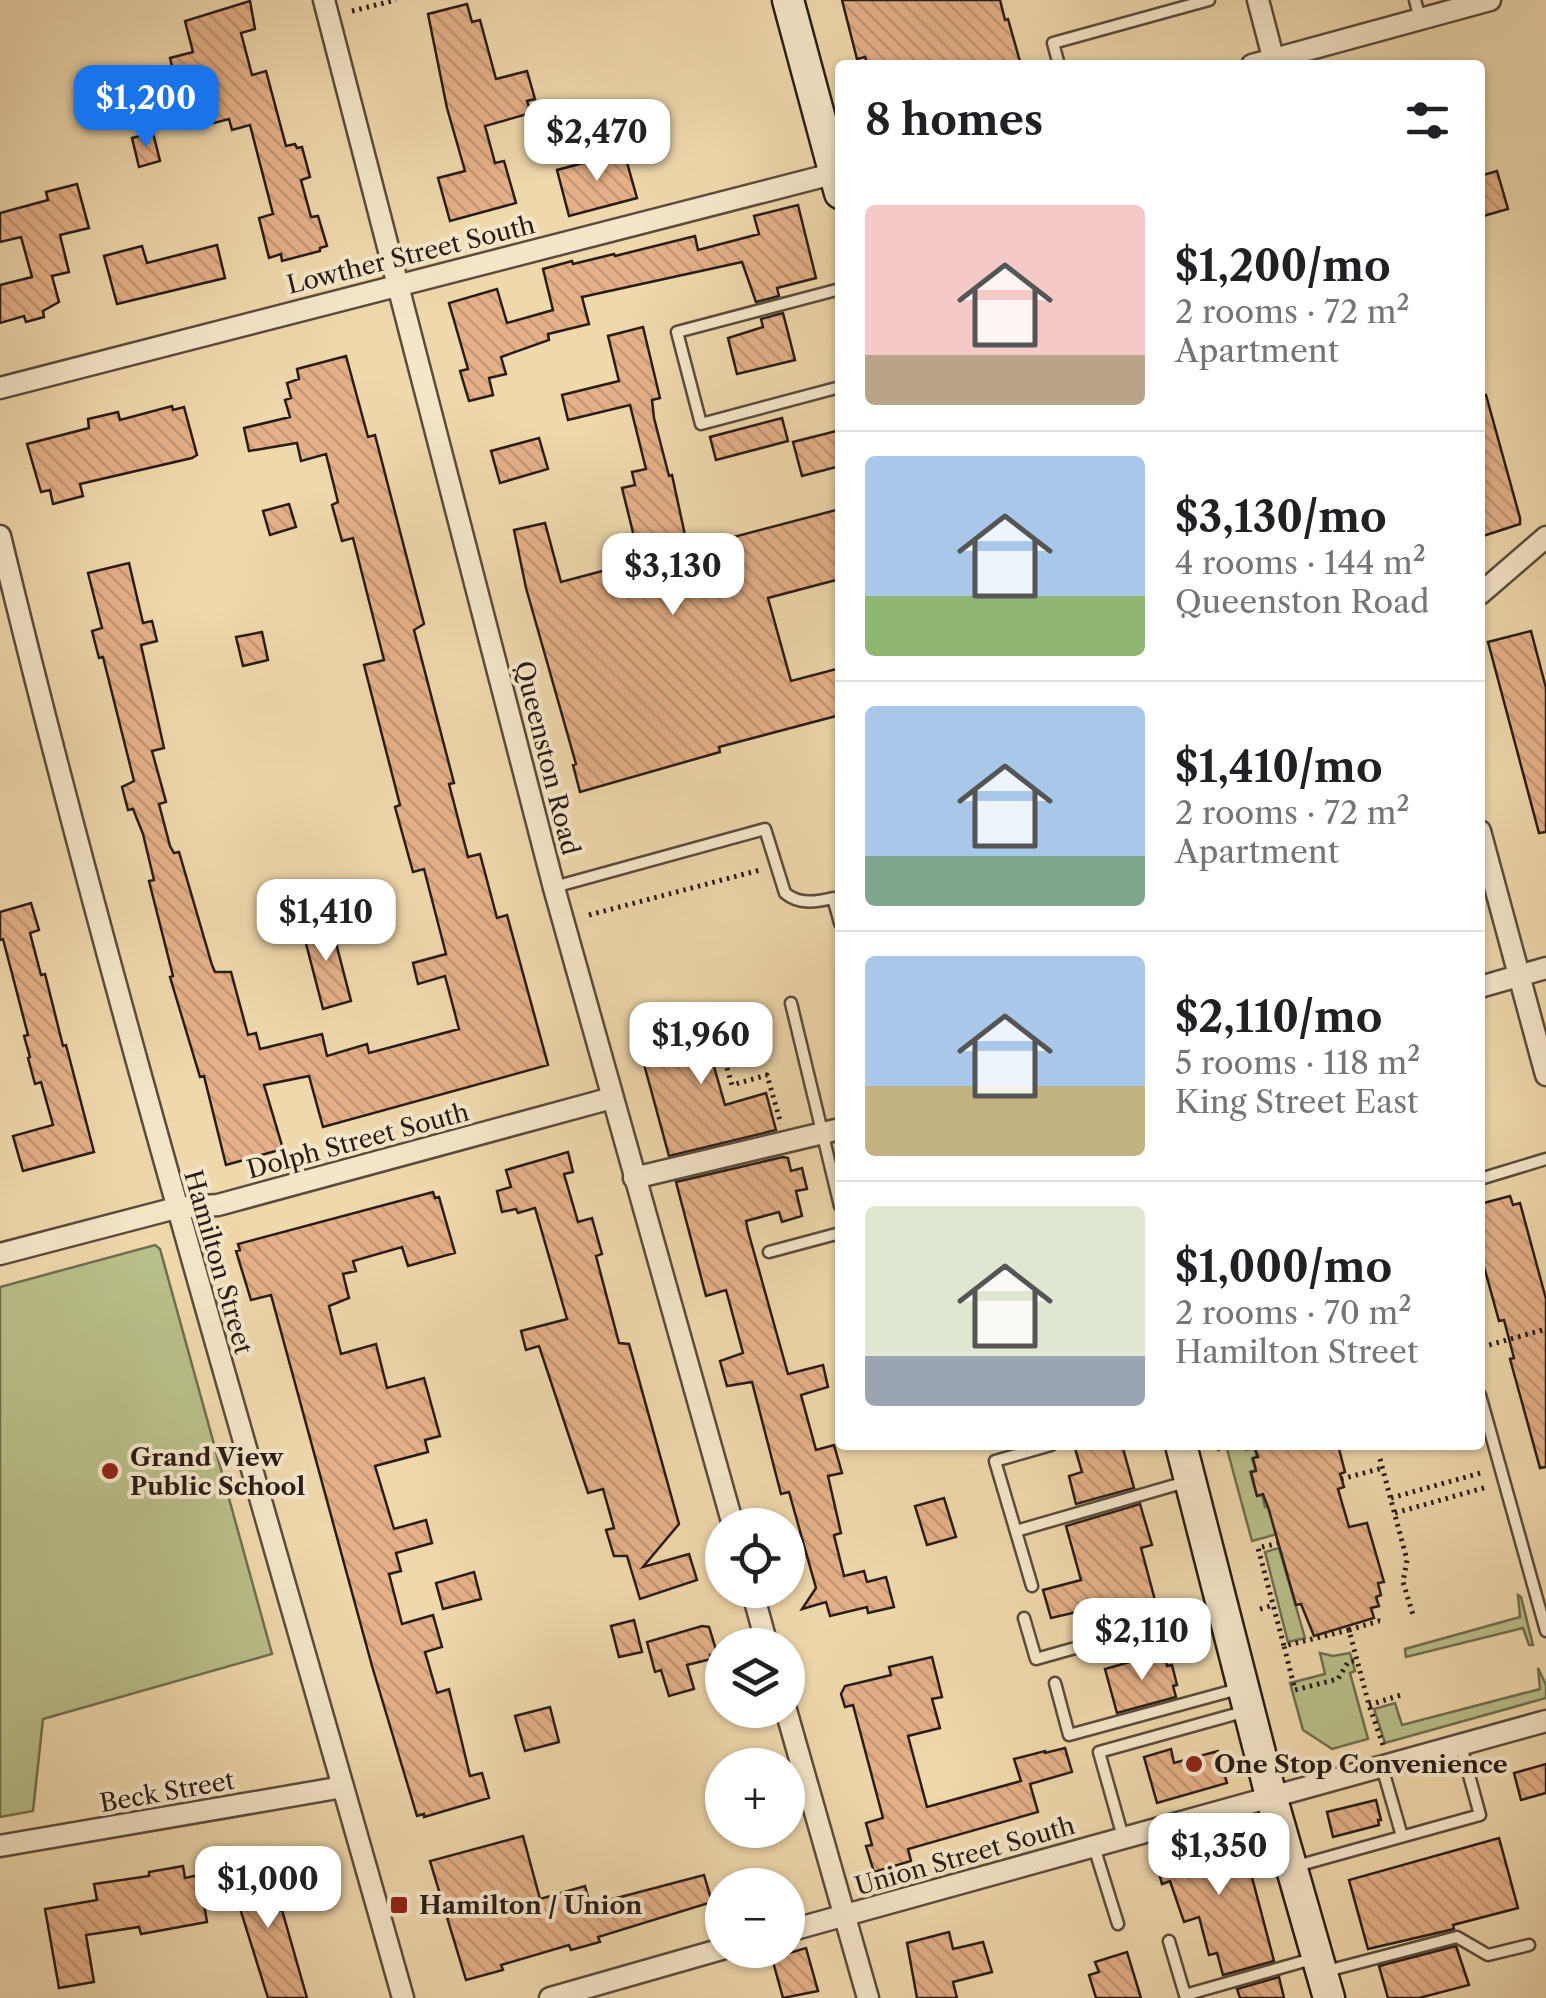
<!DOCTYPE html>
<meta charset="utf-8">
<style>
body{margin:0;font-family:"Libre Caslon Text",serif;background:#f2f2f2;color:#202124;height:100vh;display:flex;flex-direction:column;font-size:38px;white-space:nowrap}
*{box-sizing:border-box;margin:0}
p{font-size:32px;color:#757577}
.icon{flex:none;width:55px;height:55px;fill:none;stroke:currentColor;stroke-width:2;stroke-linecap:round;stroke-linejoin:round}
.map{position:relative;flex:1;overflow:hidden}
.panel{position:absolute;left:835px;top:60px;width:650px;height:1390px;display:flex;flex-direction:column;background:#fff;border-radius:10px;box-shadow:0 2px 8px #0004}
.panel>*{flex:none}
.fabs{position:absolute;left:705px;top:1508px;display:grid;gap:20px}
.fabs a{display:grid;place-items:center;width:100px;height:100px;border-radius:50%;background:#fff;box-shadow:0 2px 8px #0004;font-size:50px}
.price{position:absolute;translate:-50% -85px;padding:0 22px;border-radius:20px;background:#fff;color:#222;font-size:32px;line-height:65px;filter:drop-shadow(0 2px 5px #0008)}
.price::after{content:'';position:absolute;left:50%;top:60px;width:30px;height:22px;margin-left:-15px;background:inherit;clip-path:polygon(0 0,100% 0,50% 100%)}
.price.selected{background:#1a73e8;color:#fff}
ul{padding:0;list-style:none}
li{display:flex;align-items:center;gap:30px;height:250px;padding:0 30px}
li+li{border-top:2px solid #e0e0e0}
li span{display:grid;place-items:center;flex:none;width:280px;height:200px;border-radius:10px;color:#555}
li>.icon{margin-inline-start:auto}
span .icon{width:120px;height:120px;fill:#fffc;stroke-width:1}
li b{font-size:42px}
h2{display:flex;justify-content:space-between;align-items:center;height:120px;padding:0 30px;font-size:42px}
.map>svg:first-child{display:block}
.green{fill:#b9bf8a;stroke:#706e50;stroke-width:2.5}
.water{fill:url(#water-waves);stroke:#6d7b6c;stroke-width:2.5}
.building{fill:url(#building-back-hatch);stroke:#281c17;stroke-width:2.5}
.lines{fill:none;stroke-linecap:round;stroke-linejoin:round}
.service-casing{stroke:#5a4b3c;stroke-width:15}
.minor-casing{stroke:#5a4b3c;stroke-width:25}
.secondary-casing{stroke:#281c17;stroke-width:35}
.path{stroke:#281c17;stroke-width:5;stroke-dasharray:2.5 5;stroke-linecap:butt}
.service{stroke:#f5e6c9;stroke-width:10}
.minor{stroke:#f5e6c9;stroke-width:20}
.secondary{stroke:#f5e6c9;stroke-width:30}
.poi-dot{fill:#8f2418;stroke:#f5e6c9;stroke-width:4}
.labels{text-anchor:middle;dominant-baseline:central;stroke-width:8;stroke-linejoin:round;paint-order:stroke}
.street-label{font-size:25px;fill:#281c17;stroke:#f5e6c9}
.poi-label{font-size:25px;font-weight:bold;fill:#281c17;stroke:#f5e6c9;text-anchor:start}
</style>
<div class="map">
<svg width="1546" height="1998" viewBox="0 0 1546 1998">
<defs>
<pattern id="water-waves" width="16" height="10" patternUnits="userSpaceOnUse" patternTransform="scale(2.5)"><rect width="16" height="10" fill="#9bbba5"/><path d="M0 5q4-4 8 0t8 0" fill="none" stroke="#86a08d"/></pattern>
<pattern id="building-back-hatch" width="6" height="6" patternUnits="userSpaceOnUse" patternTransform="scale(2.5)"><rect width="6" height="6" fill="#e5b088"/><path d="M-1 5l2 2M0 0l6 6M5-1l2 2" fill="none" stroke="#c49775"/></pattern>
</defs>
<rect width="100%" height="100%" fill="#efd8ac"/>
<filter id="stains"><feTurbulence type="fractalNoise" baseFrequency=".002" numOctaves="4"/><feColorMatrix values="0 0 0 0 .2 0 0 0 0 .09 0 0 0 0 .02 0 0 0 .5 -.17"/></filter>
<radialGradient id="worn" r=".72"><stop offset=".6" stop-color="#630" stop-opacity="0"/><stop offset="1" stop-color="#630" stop-opacity=".3"/></radialGradient>
<g class="green">
<polygon points="155,1245 160,1249 272,1654 43,1719 33,1811 0,1817 0,1287"/>
<polygon points="1242,1445 1246,1450 1254,1448 1257,1457 1252,1459 1256,1470 1250,1472 1257,1496 1262,1495 1265,1507 1270,1507 1281,1533 1252,1541 1227,1449"/>
<polygon points="1279,1548 1305,1638 1288,1642 1265,1552"/>
<polygon points="1518,1595 1521,1597 1533,1645 1529,1645 1523,1628 1406,1657 1405,1649 1520,1617"/>
<polygon points="1320,1653 1333,1656 1350,1653 1355,1671 1350,1673 1368,1739 1332,1749 1303,1730 1290,1683 1325,1674"/>
<polygon points="1538,1668 1546,1685 1546,1698 1385,1743 1374,1709 1395,1703 1402,1725 1540,1689"/>
</g>
<polygon class="water" points="184,92 189,114 144,124 139,102"/>
<g class="building">
<polygon points="842,0 1000,0 1005,20 1008,19 1021,65 868,65 865,57 857,59"/>
<polygon points="250,1 255,29 241,33 252,75 266,71 286,146 295,144 297,148 302,147 310,177 301,180 311,217 318,216 327,246 320,248 320,251 282,261 281,254 269,258 259,218 273,214 250,125 232,130 229,119 214,123 200,72 175,78 170,58 193,52 185,21"/>
<polygon points="467,4 472,22 480,20 496,79 527,71 535,99 527,101 531,113 485,126 495,163 504,161 516,203 450,221 438,178 465,171 447,108 428,14"/>
<polygon points="153,133 160,161 139,167 132,138"/>
<polygon points="624,152 637,198 569,216 557,170"/>
<polygon points="1497,171 1508,209 1480,217 1480,176"/>
<polygon points="77,184 89,228 60,235 69,272 52,276 59,302 43,311 44,317 26,322 24,316 0,323 0,285 32,277 21,237 0,242 0,213 48,200 46,192"/>
<polygon points="798,205 816,278 777,288 779,296 756,302 742,262 582,297 589,324 548,334 549,340 501,357 506,374 489,378 493,395 469,401 460,371 468,369 449,303 497,289 507,323 553,310 543,269 572,261 573,264 614,254 615,256 695,236 698,250 759,234 754,216"/>
<polygon points="217,245 225,278 117,304 104,256 142,246 147,263"/>
<polygon points="783,313 795,360 737,374 728,338 763,327 761,319"/>
<polygon points="643,327 660,398 652,400 654,418 669,476 672,475 688,549 840,509 840,579 768,598 791,681 840,668 840,715 719,747 720,752 580,792 573,765 576,764 526,588 514,530 545,523 561,582 640,561 622,488 635,485 632,472 646,469 630,405 568,420 562,395 619,381 608,336"/>
<polygon points="346,356 368,437 375,435 424,624 414,630 454,783 449,784 468,857 480,854 497,918 507,915 548,1065 323,1127 309,1076 264,1085 283,1149 226,1165 204,1076 200,1077 170,977 173,976 149,881 154,880 143,834 133,809 128,810 122,787 134,781 103,657 99,658 92,631 102,628 88,573 129,563 143,623 152,621 157,641 141,645 164,748 152,751 166,802 159,804 170,846 174,853 179,852 212,965 215,972 231,972 248,1035 256,1033 260,1049 322,1034 327,1056 367,1044 369,1053 459,1029 445,976 418,984 413,963 446,954 424,869 413,872 395,807 400,805 364,665 384,660 353,538 342,541 332,505 338,502 326,454 301,461 297,443 249,451 244,428 290,417 285,400 291,398 287,383 299,379 297,369"/>
<polygon points="1486,395 1520,518 1520,524 1480,537 1480,396"/>
<polygon points="172,406 173,410 184,407 197,455 192,458 80,484 83,496 53,504 50,490 41,492 27,444 89,428 88,419 118,412 120,420"/>
<polygon points="782,418 788,441 716,460 710,437"/>
<polygon points="840,430 840,466 802,476 793,442"/>
<polygon points="539,438 548,469 500,483 491,451"/>
<polygon points="289,504 296,527 270,535 263,511"/>
<polygon points="1531,631 1546,688 1546,832 1539,833 1488,642"/>
<polygon points="262,632 268,660 243,666 236,637"/>
<polygon points="31,903 39,930 30,933 41,975 45,974 63,1046 66,1045 94,1152 23,1171 13,1136 53,1125 41,1082 35,1084 28,1058 30,1057 24,1036 28,1035 3,939 0,940 0,912"/>
<polygon points="330,920 351,1001 323,1009 302,928"/>
<polygon points="744,1016 754,1052 713,1063 725,1105 766,1093 776,1130 669,1156 638,1042"/>
<polygon points="568,1152 573,1172 564,1174 578,1222 592,1218 602,1254 596,1256 619,1343 629,1344 679,1524 643,1567 689,1554 697,1580 640,1599 627,1556 614,1556 606,1530 614,1528 603,1489 588,1493 539,1346 526,1350 521,1331 567,1319 535,1208 518,1213 516,1209 502,1212 497,1191 511,1187 506,1170"/>
<polygon points="783,1157 788,1158 791,1171 802,1168 807,1189 796,1191 802,1216 782,1222 779,1212 746,1221 748,1231 788,1374 823,1365 828,1387 801,1395 816,1450 834,1445 842,1473 828,1476 841,1533 834,1535 844,1576 864,1571 867,1582 886,1577 894,1607 868,1613 867,1607 830,1616 826,1602 802,1609 816,1588 789,1492 781,1494 752,1382 727,1386 720,1361 743,1353 726,1290 706,1296 676,1182"/>
<polygon points="433,1192 435,1198 439,1197 455,1253 408,1266 402,1247 353,1261 356,1271 343,1274 349,1298 329,1306 341,1354 376,1344 387,1388 424,1378 440,1436 425,1440 428,1452 375,1466 394,1529 426,1520 432,1543 396,1553 401,1571 389,1574 402,1624 433,1615 442,1647 425,1652 437,1693 449,1689 470,1776 482,1773 489,1798 424,1817 424,1814 417,1816 372,1666 271,1295 251,1300 236,1251 240,1250 238,1244"/>
<polygon points="1510,1196 1513,1205 1520,1203 1546,1299 1546,1467 1540,1468 1510,1359 1514,1358 1504,1320 1499,1321 1480,1252 1480,1204"/>
<polygon points="1074,1445 1122,1445 1134,1488 1076,1504 1069,1476 1082,1472"/>
<polygon points="1254,1445 1338,1445 1345,1472 1340,1474 1344,1487 1338,1489 1349,1527 1367,1523 1384,1582 1378,1583 1381,1595 1376,1597 1379,1606 1371,1608 1374,1618 1314,1636 1301,1604 1296,1605 1268,1507 1263,1494 1257,1496 1251,1472 1256,1471 1253,1458 1258,1457"/>
<polygon points="944,1498 956,1537 927,1545 915,1506"/>
<polygon points="1140,1504 1152,1545 1141,1548 1156,1604 1115,1616 1111,1604 1051,1618 1043,1590 1081,1580 1066,1526"/>
<polygon points="474,1572 481,1599 443,1609 436,1583"/>
<polygon points="634,1620 642,1652 619,1657 611,1626"/>
<polygon points="702,1626 709,1627 717,1653 710,1655 711,1659 687,1665 694,1689 669,1696 661,1670 655,1672 647,1642"/>
<polygon points="1164,1652 1167,1666 1172,1665 1177,1685 1173,1686 1176,1697 1117,1713 1105,1669"/>
<polygon points="932,1657 942,1697 932,1699 940,1728 908,1736 927,1807 1021,1781 1014,1759 1045,1751 1045,1753 1065,1748 1072,1772 1030,1784 1038,1812 908,1849 911,1861 874,1872 866,1846 872,1845 866,1823 883,1818 853,1705 845,1707 841,1694 845,1686 891,1675 889,1667"/>
<polygon points="550,1707 559,1742 525,1751 515,1716"/>
<polygon points="1171,1749 1174,1763 1218,1751 1227,1783 1157,1803 1144,1757"/>
<polygon points="1546,1764 1546,1793 1521,1800 1514,1773"/>
<polygon points="1376,1800 1381,1820 1378,1820 1379,1825 1333,1837 1327,1812"/>
<polygon points="1239,1828 1274,1961 1223,1975 1217,1953 1209,1955 1199,1917 1184,1922 1170,1881 1162,1884 1154,1854"/>
<polygon points="523,1836 540,1899 585,1886 590,1905 704,1875 712,1902 598,1937 600,1942 571,1950 569,1945 501,1965 503,1970 466,1980 430,1861"/>
<polygon points="1499,1838 1518,1908 1453,1925 1454,1929 1368,1949 1349,1880"/>
<polygon points="270,1861 279,1911 282,1910 307,1998 268,1998 228,1870"/>
<polygon points="183,1866 185,1878 199,1875 207,1922 141,1934 139,1927 86,1935 94,1982 59,1988 45,1909 97,1900 94,1884 149,1876 149,1872"/>
<polygon points="949,1932 953,1949 983,1942 992,1972 953,1982 957,1998 917,1998 907,1943"/>
<polygon points="1456,1946 1469,1985 1419,1998 1388,1998 1379,1966"/>
<polygon points="806,1948 818,1991 783,1998 772,1958"/>
<polygon points="1127,1952 1141,1998 1096,1998 1089,1975 1099,1972 1095,1962"/>
<polygon points="1279,1977 1284,1998 1240,1998 1237,1989"/>
</g>
<g class="lines">
<defs>
<g id="service">
<polyline points="1415,0 1420,19"/>
<polyline points="1059,65 1053,43 1209,0"/>
<polyline points="840,289 677,332 701,424 840,387"/>
<path d="M554,887l211,-58 20,64c14,12 32,9 48,5l7,25"/>
<polyline points="791,1003 840,1206"/>
<polyline points="1480,1179 1546,1159"/>
<polyline points="769,1252 840,1233"/>
<polyline points="1480,1395 1546,1631"/>
<polyline points="1016,1531 1189,1481"/>
<polyline points="1032,1586 995,1461 1051,1445"/>
<polyline points="1024,1618 1036,1659 1221,1607"/>
<polyline points="1055,1683 1069,1735 1242,1688"/>
<polyline points="1382,1767 1402,1836"/>
<polyline points="1123,1837 1099,1752 1243,1712"/>
<polyline points="1094,1847 1118,1924"/>
<polyline points="1293,1867 1480,1815 1461,1746"/>
<polyline points="1169,1941 1185,1995 1312,1959"/>
<polyline points="1323,1972 1457,1937 1488,1955 1529,1945"/>
</g>
<g id="minor">
<polyline points="324,0 554,888 733,1525"/>
<polyline points="1258,0 1275,65"/>
<polyline points="1252,65 1490,0"/>
<polyline points="0,388 840,172"/>
<path d="M0,536c119,491 266,975 403,1462"/>
<polyline points="1480,594 1546,537"/>
<polyline points="1480,831 1546,1075"/>
<polyline points="1480,987 1546,968"/>
<polyline points="634,1178 840,1129"/>
<polyline points="0,1254 176,1208 218,1205 612,1098"/>
<polyline points="752,1590 767,1645"/>
<polyline points="786,1710 868,1998"/>
<polyline points="0,1846 343,1787"/>
<polyline points="788,1931 1546,1721"/>
<polyline points="550,1998 722,1949"/>
</g>
<g id="secondary">
<polyline points="788,0 840,193"/>
<polyline points="1181,1445 1271,1796 1329,1998"/>
</g>
</defs>
<use href="#service" class="service-casing"/>
<use href="#minor" class="minor-casing"/>
<use href="#secondary" class="secondary-casing"/>
<g class="path">
<polyline points="352,11 396,0"/>
<polyline points="589,915 760,870"/>
<polyline points="727,1068 732,1085 767,1075 781,1124"/>
<polyline points="1482,1347 1546,1329"/>
<polyline points="1217,1449 1230,1445"/>
<polyline points="1380,1459 1407,1560 1403,1582 1413,1615"/>
<polyline points="1341,1479 1383,1468"/>
<polyline points="1391,1498 1484,1472"/>
<polyline points="1395,1513 1487,1487"/>
<polyline points="1279,1543 1258,1548 1284,1646"/>
<polyline points="1260,1609 1273,1605"/>
<polyline points="1349,1630 1284,1646 1295,1690 1338,1679 1348,1662 1357,1660"/>
<polyline points="1369,1705 1404,1694"/>
<polyline points="1383,1745 1369,1705 1349,1630 1379,1621 1384,1622"/>
</g>
<use href="#service" class="service"/>
<use href="#minor" class="minor"/>
<use href="#secondary" class="secondary"/>
</g>
<g class="poi-dot">
<circle cx="110" cy="1471" r="10"/>
<circle cx="1194" cy="1764" r="10"/>
<rect x="389" y="1895" width="20" height="20" rx="5"/>
</g>
<g class="labels">
<g class="street-label">
<text transform="translate(411 255) rotate(-14)">Lowther Street South</text>
<text transform="translate(547 758) rotate(76)">Queenston Road</text>
<text transform="translate(358 1141) rotate(-15)">Dolph Street South</text>
<text transform="translate(218 1262) rotate(74)">Hamilton Street</text>
<text transform="translate(167 1792) rotate(-10)">Beck Street</text>
<text transform="translate(965 1856) rotate(-16)">Union Street South</text>
</g>
<g class="poi-label">
<text x="130" y="1457">Grand View<tspan x="130" dy="29">Public School</tspan></text>
<text x="1214" y="1764">One Stop Convenience</text>
<text x="419" y="1905">Hamilton / Union</text>
</g>
</g>
<rect width="100%" height="100%" filter="url(#stains)"/>
<rect width="100%" height="100%" fill="url(#worn)"/>
</svg>
<div class="fabs">
<a><svg class="icon" aria-label="locate" viewBox="0 0 24 24"><circle cx="12" cy="12" r="6"/><path d="M12 2v4M12 18v4M2 12h4M18 12h4"/></svg></a>
<a><svg class="icon" aria-label="layers" viewBox="0 0 24 24"><path d="M12 4l9 5-9 5-9-5zM3 14l9 5 9-5"/></svg></a>
<a>+</a>
<a>−</a>
</div>
<b class="price selected" style="left:146px;top:150px">$1,200</b>
<b class="price" style="left:597px;top:184px">$2,470</b>
<b class="price" style="left:673px;top:618px">$3,130</b>
<b class="price" style="left:326px;top:964px">$1,410</b>
<b class="price" style="left:701px;top:1087px">$1,960</b>
<b class="price" style="left:1142px;top:1683px">$2,110</b>
<b class="price" style="left:1219px;top:1898px">$1,350</b>
<b class="price" style="left:268px;top:1931px">$1,000</b>
<section class="panel">
<h2>8 homes<svg class="icon" aria-label="filters" viewBox="0 0 24 24"><path d="M4 7h16M4 17h16"/><circle cx="9" cy="7" r="2"/><circle cx="15" cy="17" r="2"/></svg></h2>
<ul>
<li><span style="background:linear-gradient(#f6c9c9 75%,#b9a48a 0)"><svg class="icon" aria-label="home" viewBox="0 0 24 24"><path d="M3 11l9-7 9 7M6 9v11h12V9"/></svg></span><div><b>$1,200/mo</b><p>2 rooms · 72 m²</p><p>Apartment</p></div></li>
<li><span style="background:linear-gradient(#a9c7e8 70%,#8fb573 0)"><svg class="icon" aria-label="home" viewBox="0 0 24 24"><path d="M3 11l9-7 9 7M6 9v11h12V9"/></svg></span><div><b>$3,130/mo</b><p>4 rooms · 144 m²</p><p>Queenston Road</p></div></li>
<li><span style="background:linear-gradient(#a9c7e8 75%,#7fa58c 0)"><svg class="icon" aria-label="home" viewBox="0 0 24 24"><path d="M3 11l9-7 9 7M6 9v11h12V9"/></svg></span><div><b>$1,410/mo</b><p>2 rooms · 72 m²</p><p>Apartment</p></div></li>
<li><span style="background:linear-gradient(#a9c7e8 65%,#c2b280 0)"><svg class="icon" aria-label="home" viewBox="0 0 24 24"><path d="M3 11l9-7 9 7M6 9v11h12V9"/></svg></span><div><b>$2,110/mo</b><p>5 rooms · 118 m²</p><p>King Street East</p></div></li>
<li><span style="background:linear-gradient(#dfe7d0 75%,#9aa5b1 0)"><svg class="icon" aria-label="home" viewBox="0 0 24 24"><path d="M3 11l9-7 9 7M6 9v11h12V9"/></svg></span><div><b>$1,000/mo</b><p>2 rooms · 70 m²</p><p>Hamilton Street</p></div></li>
</ul>
</section>
</div>
